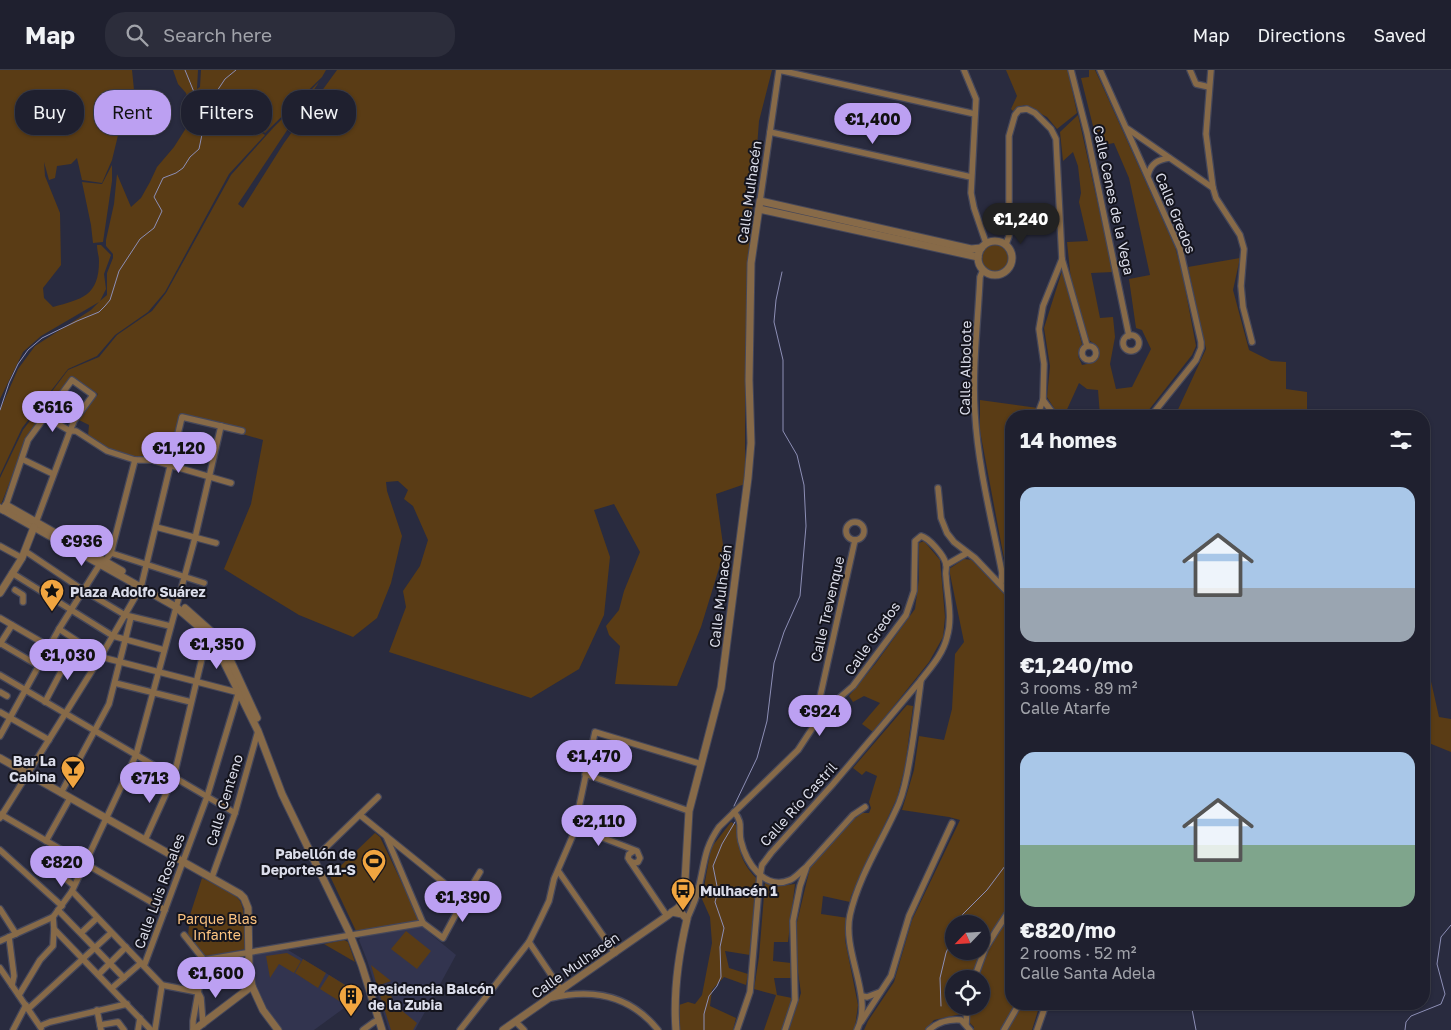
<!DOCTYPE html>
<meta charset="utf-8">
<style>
body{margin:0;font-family:"Golos Text",sans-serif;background:#2c2d3b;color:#f1f3f6;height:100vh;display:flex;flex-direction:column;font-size:19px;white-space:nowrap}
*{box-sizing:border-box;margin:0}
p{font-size:16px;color:#a1a3aa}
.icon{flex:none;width:28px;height:28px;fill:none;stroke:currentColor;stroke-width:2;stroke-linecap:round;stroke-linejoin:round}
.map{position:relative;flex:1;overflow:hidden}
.side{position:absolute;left:1005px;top:340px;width:425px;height:600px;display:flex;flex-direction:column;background:#1f202f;border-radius:20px;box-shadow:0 1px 4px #0004,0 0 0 1px #3c3e4b}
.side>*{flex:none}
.top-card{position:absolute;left:15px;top:20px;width:475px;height:45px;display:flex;gap:10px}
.needle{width:32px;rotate:245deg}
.buttons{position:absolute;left:945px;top:845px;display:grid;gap:10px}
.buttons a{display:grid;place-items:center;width:45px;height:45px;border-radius:50%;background:#1f202f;box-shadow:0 1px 4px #0004,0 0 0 1px #3c3e4b;font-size:25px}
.price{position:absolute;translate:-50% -42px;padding:0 11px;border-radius:18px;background:#bca0f2;color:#111;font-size:16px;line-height:32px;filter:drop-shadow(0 1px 2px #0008)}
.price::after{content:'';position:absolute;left:50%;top:30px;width:15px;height:11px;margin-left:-8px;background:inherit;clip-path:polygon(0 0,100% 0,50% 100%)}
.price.selected{background:#222;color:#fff}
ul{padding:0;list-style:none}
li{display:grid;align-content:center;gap:10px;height:265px;padding:0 15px}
li span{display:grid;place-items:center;height:155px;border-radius:15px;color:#555}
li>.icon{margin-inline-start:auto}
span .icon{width:90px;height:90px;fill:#fffc;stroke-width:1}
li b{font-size:21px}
h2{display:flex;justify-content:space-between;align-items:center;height:60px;padding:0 15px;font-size:21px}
.tag{padding:0 18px;border-radius:20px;background:#1f202f;box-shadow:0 1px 4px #0004,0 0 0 1px #3c3e4b;font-size:18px;line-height:45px}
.tag.selected{background:#bca0f2;color:#111}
header{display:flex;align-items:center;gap:30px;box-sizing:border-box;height:70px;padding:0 25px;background:#1f202f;border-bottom:1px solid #3c3e4b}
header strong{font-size:24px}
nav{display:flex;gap:28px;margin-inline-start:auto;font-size:18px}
.search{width:350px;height:45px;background:#2c2d3b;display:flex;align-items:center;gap:12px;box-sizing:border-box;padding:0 18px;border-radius:20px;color:#a1a3aa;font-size:19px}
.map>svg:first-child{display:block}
.built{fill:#32344f}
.green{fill:#5a3c15;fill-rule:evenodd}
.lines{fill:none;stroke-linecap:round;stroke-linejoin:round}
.stream{stroke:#8d8fb6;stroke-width:1}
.minor-casing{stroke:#45475a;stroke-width:8}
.tertiary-casing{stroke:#45475a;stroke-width:9}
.minor{stroke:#876a48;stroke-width:5.5}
.tertiary{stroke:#876a48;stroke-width:7}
.labels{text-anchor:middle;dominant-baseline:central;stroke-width:4;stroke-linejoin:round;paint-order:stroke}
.street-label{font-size:14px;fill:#dbddea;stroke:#14141d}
.poi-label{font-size:14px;font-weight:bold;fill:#dbddea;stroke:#14141d;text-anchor:start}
.park-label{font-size:14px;fill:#fcc380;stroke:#14141d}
</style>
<header>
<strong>Map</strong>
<div class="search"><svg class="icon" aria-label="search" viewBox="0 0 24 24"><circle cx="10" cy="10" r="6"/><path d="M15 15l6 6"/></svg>Search here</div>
<nav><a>Map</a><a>Directions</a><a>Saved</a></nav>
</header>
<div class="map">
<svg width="1451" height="960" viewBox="0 0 1451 960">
<rect width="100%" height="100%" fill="#292b3f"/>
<g class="built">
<polygon points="422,857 456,885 415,960 389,960 367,890 359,870 361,867"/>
<polygon points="288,880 362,925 314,960 282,960 265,936 258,923 254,908 252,885"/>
</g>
<g class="green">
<path d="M0,0h132l3,30 -14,23 -9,37 -10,23 -20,-3 -5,-22 -6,6 -14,2 -2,12 -6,2 -5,-18 1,14 15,37 1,52 -18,23 1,10 9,9c29,-8 46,-11 46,-46 0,-5 -2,-10 -2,-16h4l10,10 -7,19 2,15 -6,12 7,-6v-22l6,-15v-4l-7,-8v-6l8,-36 3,-30 14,33 10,-9 9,-16 7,-15 17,-20 14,-22 3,-16 -5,-16 -8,-9 -5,-14h25l-1,19 3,-2 1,-17h125l-4,7 -57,56 -38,-24 38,26 -36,39 -64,118 -17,20 -33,23 -18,21 -29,13 -46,59 -22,47v-65l18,-41 17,-23 56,-36 8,-8 -58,34 -18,16 -23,47z"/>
<path d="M337,0h435l-13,51 -9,117 -5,161v85l-29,10 8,58 -23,75 -24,59 -62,-2 5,-38 -11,-11 -3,-9 13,-16 5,-19 16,-39 -26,-48 -20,6 16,47 -6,58 -25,54 -48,29 -142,-46 17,-45 -3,-16 17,-25 8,-26 -15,-34 -9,-7 4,-9 -10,-9 -12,1 1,9 15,45 -11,47 -14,35 -24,19 -54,-22 -75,-46 27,-65 12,-64 -82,-24 -14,47c-19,-6 -40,-6 -59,-13 -7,-3 -14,-9 -20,-14l1,-11 -10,-5 19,-26 -26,-18 -45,62 -27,69v-29l23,-48 45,-60 31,-13 18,-22 35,-24 14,-18 65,-118 42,-47 46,-46 -81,122 5,4 41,-65z"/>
<polygon points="1006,0 1068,0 1077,43 1057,59 1047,47 1024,35 1014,42 1011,39 1017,26"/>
<polygon points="1089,0 1095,0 1102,15 1175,177 1182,202 1196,276 1192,285 1148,341 1136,346 1100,346 1098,320 1087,319 1079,313 1064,346 1059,346 1047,327 1050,296 1044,258 1062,201 1082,274 1078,286 1082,295 1092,293 1099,285 1097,276 1089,270 1071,210 1067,172 1088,171 1079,132 1081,123 1078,96 1073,82 1063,91 1060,62 1078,45 1113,202 1091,203 1100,248 1113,247 1115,267 1110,294 1116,319 1132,317 1151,279 1142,260 1136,258 1129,209 1150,205 1129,108 1114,73 1098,76 1081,8 1089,7"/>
<polygon points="112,95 112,111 103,172 93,173 91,155 82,112 102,114"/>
<circle cx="996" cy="188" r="14"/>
<polygon points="1240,188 1233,220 1249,280 1271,291 1286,292 1286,319 1307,322 1307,346 1175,346 1206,279 1188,197"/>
<polygon points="980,330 1038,338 1034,346 1011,346 1011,517 1009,515 980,361"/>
<polygon points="924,471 940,490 945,547 943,567 929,592 873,662 862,654 880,633 864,626 853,632 849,626 876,593 915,539 919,509 919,473"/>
<path d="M964,489l8,1 39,41v403h29l-8,26h-58v-3l-13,-13 -27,6 -9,10h-61l4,-9 26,-39 18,-62 48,-100 -11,-3 -47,-7 12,-40 5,-34 25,4 8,-31 3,-55 9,-12 -15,-73zM954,854h27v27h-27zM954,909h27v27h-27z"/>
<polygon points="1424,580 1439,647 1451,649 1451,682 1424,671"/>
<polygon points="907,635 913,636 905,697 897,728 851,826 850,832 823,826 821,844 848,848 845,870 858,935 855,957 854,960 789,960 801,923 796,888 797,852 810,798 848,754 862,743 869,743 871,738 869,732 877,706 866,701 862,705 853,698"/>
<path d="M731,752l7,4c1,23 1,34 18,52l-6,77 -25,-4 4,17 19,6 -2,11 -22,-8 -12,13 -2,16 26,12 -3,12h-53l-1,-25 9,-3 7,2 7,-9 10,-52 -2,-26 -8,-18 4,-23 5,-28z"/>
<polygon points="375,763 380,767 419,849 418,851 356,861 330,806"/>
<path d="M202,808c12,6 31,12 38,23 6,10 4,36 5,48l-39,8 -18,-21 2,-21z"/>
<polygon points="765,813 780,816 795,814 788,872 774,872 773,891 791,893 792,908 774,908 777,925 792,928 782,960 764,960 776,925 754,919 759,887"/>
<polygon points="406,861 431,881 417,899 391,879"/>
<polygon points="344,870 348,872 355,892 324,874"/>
<polygon points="287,883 301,891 294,903 279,894 270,908 266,886"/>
<polygon points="303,889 326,903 318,918 295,903"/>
<polygon points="371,895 391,911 377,916"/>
<polygon points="329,905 353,920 344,934 320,919"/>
<polygon points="387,916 395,935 417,953 413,960 391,960 378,919"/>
</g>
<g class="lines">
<g class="stream">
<polyline points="185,0 196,27 207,40"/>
<polyline points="0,340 9,313 18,294 28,280 42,268 77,251 99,242 105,236 110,230 119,201 140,169 154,158 162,141 154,127 163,108 176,103 183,98 190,87 199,79 207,40 213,27 225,9 236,0"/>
<polyline points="1178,346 1181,341"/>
<polyline points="734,736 757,688 767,651 774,593 784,562 800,526 806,456 804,415 797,385 783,361 783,290 774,252 776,230 782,202"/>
<polyline points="958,854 962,845 987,820 1011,788"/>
<polyline points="1191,934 1196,960"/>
<polyline points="941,936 940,908 946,883 954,864"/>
<polyline points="704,960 704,944 709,926 717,916 721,907 720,877 724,858 715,832 718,821 713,796 722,774 735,752"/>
<polyline points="1405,960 1406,952 1411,946 1441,934 1445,924 1437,894 1441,867 1451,855"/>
</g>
<defs>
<g id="minor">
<polyline points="964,0 976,29 971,123 974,138 986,173"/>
<polyline points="1071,0 1087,63 1129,266"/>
<polyline points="1100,0 1180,179 1201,272 1201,278 1196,290 1151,346"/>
<polyline points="1190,0 1196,14 1209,17"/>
<polyline points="1211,0 1206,64 1213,118 1216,128 1240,165 1244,179 1241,216 1243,237 1252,272"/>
<polyline points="1128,59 1213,118"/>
<polyline points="770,62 971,107"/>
<path d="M1148,105c3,-12 10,-15 21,-17"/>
<polyline points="760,131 779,0 975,44"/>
<polyline points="1006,174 1009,166 1009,66 1015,45 1019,40 1027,39 1035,43 1051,59 1056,69 1062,189 1087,276"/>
<path d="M983,200l-3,7c-2,45 -8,92 -5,137 3,53 17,107 27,159l-1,11"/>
<circle cx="1131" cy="273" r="8"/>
<circle cx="1089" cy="283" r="7"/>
<polyline points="1043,330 1055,346"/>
<polyline points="1037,346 1043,330 1044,294 1039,259 1043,236 1062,189"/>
<polyline points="46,347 70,361 76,361 107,381 135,390 152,390 231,413"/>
<polyline points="22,389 53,404"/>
<polyline points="938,418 941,448 947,463 954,472 975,488 1011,526"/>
<polyline points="6,435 28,370 72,310 93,325 74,351 70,361 35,455"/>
<circle cx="855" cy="461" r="9"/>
<polyline points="156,457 216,473"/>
<polyline points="0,476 22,488"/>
<polyline points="25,481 83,520 125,545 170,556"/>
<polyline points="111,483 204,513"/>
<polyline points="946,495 967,483"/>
<polyline points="12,503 113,566 164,580"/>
<polyline points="15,520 23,525 23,532"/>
<polyline points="0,548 50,577"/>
<polyline points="59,559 82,574 77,582"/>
<polyline points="0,573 39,596"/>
<polyline points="0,574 12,555"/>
<polyline points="51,574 240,623"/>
<polyline points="0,605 235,743"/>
<polyline points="115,613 191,632"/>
<polyline points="0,622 7,626"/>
<polyline points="45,632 72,581"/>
<polyline points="0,642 49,670"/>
<polyline points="823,642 820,627 855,470"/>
<polyline points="0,666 59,559 100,494 105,491 111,483 135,390"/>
<polyline points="585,704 689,741"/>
<polyline points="61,723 109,634 131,547"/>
<path d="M734,742c10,11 4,17 7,29 5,21 23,50 49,39 5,-2 10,-8 15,-12"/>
<polyline points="0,744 165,840"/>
<polyline points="360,745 464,829"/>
<polyline points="0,748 100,588 141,517 182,347 242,361"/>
<polyline points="575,757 637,781 640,788 638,792 634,793 630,791 628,788 629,784 634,781"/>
<polyline points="386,766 423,853 443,868 464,829 480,802"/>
<polyline points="145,770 174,706 208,563"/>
<polyline points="46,771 70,728"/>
<polyline points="0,780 62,836"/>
<polyline points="38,789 55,800 73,815"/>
<polyline points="314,789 378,727"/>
<polyline points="630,791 667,846"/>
<polyline points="559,802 615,883"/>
<polyline points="212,807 235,743 258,661"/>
<polyline points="72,821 162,915 198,922 201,928 203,954"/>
<polyline points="0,839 16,864"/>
<polyline points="58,840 124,908"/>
<polyline points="53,847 54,859 151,960"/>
<path d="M687,849c4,-9 9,-19 11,-29 7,-26 5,-40 21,-63l79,-77 25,-38 30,-26 53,-71 8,-24 1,-50 6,-5c8,2 23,19 25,28 1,4 -1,8 0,12 1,20 7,41 1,61 -4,17 -16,30 -26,43l-88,104 -62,69 -9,12 -2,10 -10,117 -13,38"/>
<polyline points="81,863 97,848"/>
<polyline points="184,865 204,890"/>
<polyline points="9,867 14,906 12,915"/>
<polyline points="0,871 53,847 72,821 136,685 195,468 221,356"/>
<polyline points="529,872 562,921"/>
<polyline points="144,896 207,727 238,624"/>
<polyline points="0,898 41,958"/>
<polyline points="99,904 126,877"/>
<polyline points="974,909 985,879 996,861 1011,838"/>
<polyline points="112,918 141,893"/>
<polyline points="19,925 40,890 53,876 54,859"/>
<polyline points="862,926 867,927 880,922"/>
<path d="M551,928c42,-10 79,-3 107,32"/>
<polyline points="28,939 111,863"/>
<polyline points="97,940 101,960"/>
<polyline points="516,952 524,960"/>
<polyline points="861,952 891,906 909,846 952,753"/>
<polyline points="966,954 967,936"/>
<polyline points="100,955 118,952 124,960"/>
<polyline points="40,956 50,952 127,934"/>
<polyline points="13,960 26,935"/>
<polyline points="138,960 140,948"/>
<polyline points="155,960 162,915"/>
<polyline points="193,960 193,951 204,890 423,853"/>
<polyline points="363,960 374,952 379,950"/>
<polyline points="460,960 529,872 539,852 549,831 554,809 573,765 595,662 701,694"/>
<polyline points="785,960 795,930 793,851 800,816 807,796 853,745 865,737"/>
<path d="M857,960c17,-33 -15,-77 -7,-115 9,-40 33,-75 49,-112 7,-17 9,-34 12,-51 4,-24 7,-48 10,-72"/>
<path d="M929,960c9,-8 20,-11 32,-10l9,10"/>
<polyline points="1004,960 1019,934"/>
<polyline points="1037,960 1046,934"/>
</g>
<g id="tertiary">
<polyline points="759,139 978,187"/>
<circle cx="995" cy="188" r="17"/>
<polyline points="0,438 176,537 212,568 258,661 282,724 349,862 362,896 382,960"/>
<polyline points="3,440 6,435 122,501"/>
<polyline points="0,523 22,488 34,457"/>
<polyline points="185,538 221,570 257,648"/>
<polyline points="0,688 240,824 244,828 248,838 249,895 252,916 263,940 278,960"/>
<path d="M672,842l10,2 5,5c-9,38 -14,73 -11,111"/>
<polyline points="194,960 252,916"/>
<polyline points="503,960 667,846 679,837 684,828 689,741 721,618 748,408 751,373 749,310 751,193 760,131 971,179 981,178"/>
</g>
</defs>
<use href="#minor" class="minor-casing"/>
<use href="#tertiary" class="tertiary-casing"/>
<use href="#minor" class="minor"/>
<use href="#tertiary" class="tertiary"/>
</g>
<defs>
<symbol id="sight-pin" viewBox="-11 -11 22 30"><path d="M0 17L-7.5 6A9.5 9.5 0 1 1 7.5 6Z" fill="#f1a540" stroke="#14141d"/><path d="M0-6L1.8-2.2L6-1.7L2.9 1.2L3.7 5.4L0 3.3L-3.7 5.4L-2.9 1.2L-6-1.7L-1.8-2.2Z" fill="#111"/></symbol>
<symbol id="bar-pin" viewBox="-11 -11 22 30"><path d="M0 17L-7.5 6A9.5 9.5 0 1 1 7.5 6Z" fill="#f1a540" stroke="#14141d"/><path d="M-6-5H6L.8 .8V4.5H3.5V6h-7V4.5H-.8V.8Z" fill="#111"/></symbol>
<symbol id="stadium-pin" viewBox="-11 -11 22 30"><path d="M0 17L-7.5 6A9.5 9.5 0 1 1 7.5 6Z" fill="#f1a540" stroke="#14141d"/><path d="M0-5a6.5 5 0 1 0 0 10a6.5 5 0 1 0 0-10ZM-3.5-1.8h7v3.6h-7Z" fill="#111"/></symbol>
<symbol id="bus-pin" viewBox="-11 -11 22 30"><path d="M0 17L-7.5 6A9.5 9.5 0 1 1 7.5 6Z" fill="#f1a540" stroke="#14141d"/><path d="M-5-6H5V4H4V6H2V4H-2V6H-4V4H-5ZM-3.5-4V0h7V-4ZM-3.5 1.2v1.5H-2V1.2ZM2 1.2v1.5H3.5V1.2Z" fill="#111"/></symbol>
<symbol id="building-pin" viewBox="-11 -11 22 30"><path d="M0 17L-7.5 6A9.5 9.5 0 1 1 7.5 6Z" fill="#f1a540" stroke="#14141d"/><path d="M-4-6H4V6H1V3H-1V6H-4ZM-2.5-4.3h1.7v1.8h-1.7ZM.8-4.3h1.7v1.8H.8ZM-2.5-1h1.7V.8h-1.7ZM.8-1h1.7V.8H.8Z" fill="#111"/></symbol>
</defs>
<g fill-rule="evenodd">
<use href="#sight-pin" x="38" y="507" width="28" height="38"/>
<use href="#bar-pin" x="59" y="684" width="28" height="38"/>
<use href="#stadium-pin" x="360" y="777" width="28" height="38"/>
<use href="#bus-pin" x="669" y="806" width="28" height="38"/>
<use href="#building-pin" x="337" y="912" width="28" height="38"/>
</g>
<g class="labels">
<g class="street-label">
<text transform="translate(749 122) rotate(-82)">Calle Mulhacén</text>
<text transform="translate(1114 130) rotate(78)">Calle Cenes de la Vega</text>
<text transform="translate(1176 143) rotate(68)">Calle Gredos</text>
<text transform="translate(965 298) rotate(-89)">Calle Albolote</text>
<text transform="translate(720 526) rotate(-83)">Calle Mulhacén</text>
<text transform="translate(827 539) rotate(-77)">Calle Trevenque</text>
<text transform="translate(872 568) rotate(-55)">Calle Gredos</text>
<text transform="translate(224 730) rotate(-73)">Calle Centeno</text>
<text transform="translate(798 734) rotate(-48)">Calle Río Castril</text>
<text transform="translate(159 821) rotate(-70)">Calle Luis Rosales</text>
<text transform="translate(575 895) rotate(-35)">Calle Mulhacén</text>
</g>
<g class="poi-label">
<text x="70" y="521">Plaza Adolfo Suárez</text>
<text x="56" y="690" text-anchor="end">Bar La<tspan x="56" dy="16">Cabina</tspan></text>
<text x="356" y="783" text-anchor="end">Pabellón de<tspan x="356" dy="16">Deportes 11-S</tspan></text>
<text x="700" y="820">Mulhacén 1</text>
<text x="368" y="918">Residencia Balcón<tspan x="368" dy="16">de la Zubia</tspan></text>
</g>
<g class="park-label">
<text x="217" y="848">Parque Blas<tspan x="217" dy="16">Infante</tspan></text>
</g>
</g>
</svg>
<div class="buttons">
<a><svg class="needle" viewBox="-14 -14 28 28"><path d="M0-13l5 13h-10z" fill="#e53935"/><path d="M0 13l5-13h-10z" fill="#a1a3aa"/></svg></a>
<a><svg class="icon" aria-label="locate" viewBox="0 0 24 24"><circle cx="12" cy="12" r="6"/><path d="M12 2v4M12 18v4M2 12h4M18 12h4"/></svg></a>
</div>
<b class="price" style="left:873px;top:75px">€1,400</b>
<b class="price selected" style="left:1021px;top:175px">€1,240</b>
<b class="price" style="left:53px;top:363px">€616</b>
<b class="price" style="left:179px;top:404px">€1,120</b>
<b class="price" style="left:82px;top:497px">€936</b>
<b class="price" style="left:217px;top:600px">€1,350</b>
<b class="price" style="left:68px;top:611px">€1,030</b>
<b class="price" style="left:820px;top:667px">€924</b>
<b class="price" style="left:594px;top:712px">€1,470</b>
<b class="price" style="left:150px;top:734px">€713</b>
<b class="price" style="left:599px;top:777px">€2,110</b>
<b class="price" style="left:62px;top:818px">€820</b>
<b class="price" style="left:463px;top:853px">€1,390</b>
<b class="price" style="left:216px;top:929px">€1,600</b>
<div class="top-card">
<a class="tag">Buy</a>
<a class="tag selected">Rent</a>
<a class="tag">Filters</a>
<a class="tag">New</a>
</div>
<section class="side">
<h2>14 homes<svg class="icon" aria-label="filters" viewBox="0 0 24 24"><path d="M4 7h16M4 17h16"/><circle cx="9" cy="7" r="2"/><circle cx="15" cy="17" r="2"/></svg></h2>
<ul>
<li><span style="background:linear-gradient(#a9c7e8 65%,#9aa5b1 0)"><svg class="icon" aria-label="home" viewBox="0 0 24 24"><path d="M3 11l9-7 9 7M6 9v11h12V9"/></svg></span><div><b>€1,240/mo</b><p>3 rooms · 89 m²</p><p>Calle Atarfe</p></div></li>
<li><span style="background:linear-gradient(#a9c7e8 60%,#7fa58c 0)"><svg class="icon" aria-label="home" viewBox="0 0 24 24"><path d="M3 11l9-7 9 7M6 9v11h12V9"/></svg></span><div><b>€820/mo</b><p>2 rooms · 52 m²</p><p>Calle Santa Adela</p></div></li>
</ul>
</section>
</div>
